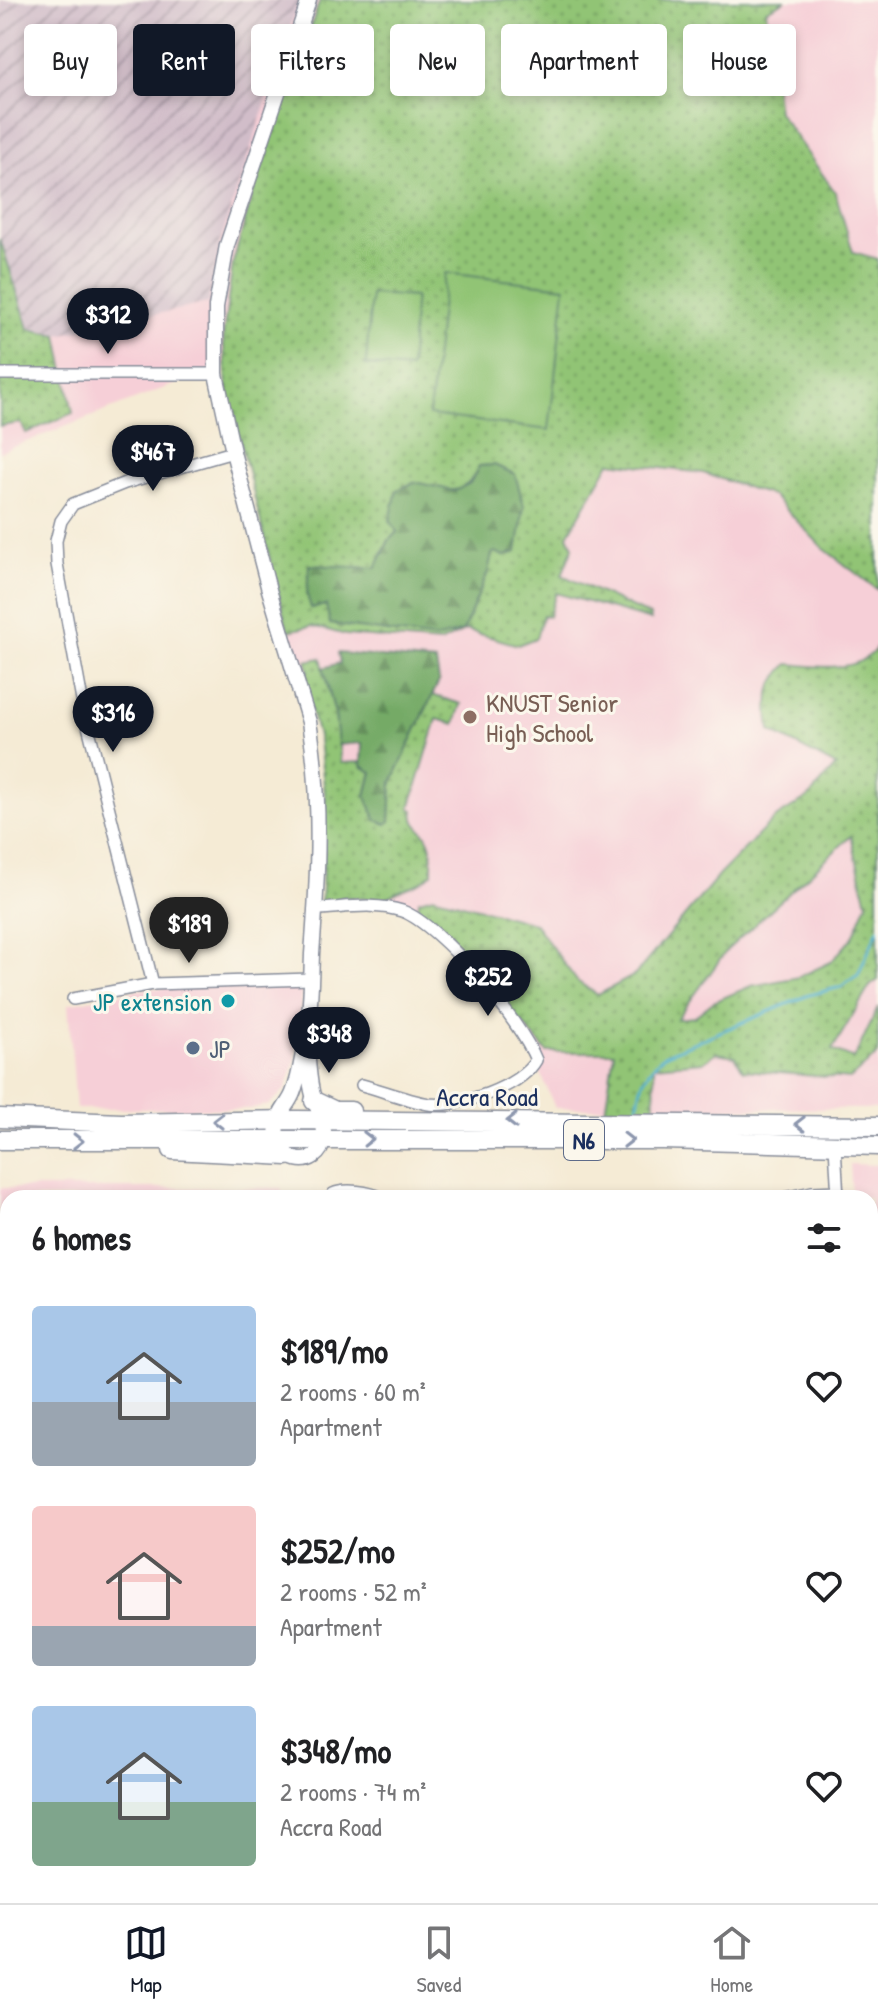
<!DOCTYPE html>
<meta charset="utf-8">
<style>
body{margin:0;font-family:"Patrick Hand",sans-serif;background:#f6f6f6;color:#202124;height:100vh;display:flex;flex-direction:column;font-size:30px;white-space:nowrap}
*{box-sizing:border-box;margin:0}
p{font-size:26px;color:#757577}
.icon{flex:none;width:44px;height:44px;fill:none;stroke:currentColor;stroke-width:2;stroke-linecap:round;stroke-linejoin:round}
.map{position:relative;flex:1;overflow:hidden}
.side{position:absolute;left:0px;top:1190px;width:878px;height:714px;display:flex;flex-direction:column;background:#fff;border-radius:24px 24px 0 0;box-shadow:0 4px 12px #0003}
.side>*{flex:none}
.hud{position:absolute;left:24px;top:24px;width:830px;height:72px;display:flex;gap:16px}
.price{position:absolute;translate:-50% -68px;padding:0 18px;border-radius:28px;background:#111827;color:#fff;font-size:26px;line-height:52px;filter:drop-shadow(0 2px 4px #0008)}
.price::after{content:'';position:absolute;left:50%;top:48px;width:24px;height:18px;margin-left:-12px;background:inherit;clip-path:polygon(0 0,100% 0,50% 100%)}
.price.active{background:#222;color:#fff}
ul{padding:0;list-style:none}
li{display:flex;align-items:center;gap:24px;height:200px;padding:0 32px}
li span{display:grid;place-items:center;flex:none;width:224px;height:160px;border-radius:8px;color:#555}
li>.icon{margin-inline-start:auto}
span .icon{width:96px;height:96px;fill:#fffc;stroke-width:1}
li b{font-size:34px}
h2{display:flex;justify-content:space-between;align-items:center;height:96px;padding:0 32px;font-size:34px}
.tag{padding:0 28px;border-radius:8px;background:#fff;box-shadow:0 4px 12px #0003;font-size:28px;line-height:72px}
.tag.active{background:#111827;color:#fff}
.tab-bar{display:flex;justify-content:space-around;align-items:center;height:112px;border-top:2px solid #e0e0e0;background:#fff;font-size:22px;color:#757577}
.tab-bar a{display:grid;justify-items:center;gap:4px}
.tab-bar .active{color:#111827}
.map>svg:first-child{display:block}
.built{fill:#f6cfd7}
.industrial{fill:url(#industrial-furrows)}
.grass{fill:url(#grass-dots);stroke:#567a6a;stroke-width:2;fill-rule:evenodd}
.forest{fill:url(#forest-firs);stroke:#486c62;stroke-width:2}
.pitch{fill:#91c475;stroke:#567a6a;stroke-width:2}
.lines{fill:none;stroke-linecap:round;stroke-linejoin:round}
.stream{stroke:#51b0cf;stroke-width:3}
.minor-casing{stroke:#888d9a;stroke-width:14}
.tertiary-casing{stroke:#888d9a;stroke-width:17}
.trunk-casing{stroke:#888d9a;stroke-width:21}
.minor{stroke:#fff;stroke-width:11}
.tertiary{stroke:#fff;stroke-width:14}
.trunk{stroke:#fff;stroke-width:18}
.oneway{stroke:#8d97ae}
.education-dot{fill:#8d6e63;stroke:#fbf7ec;stroke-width:3}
.culture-dot{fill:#0f9aa8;stroke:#fbf7ec;stroke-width:3}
.service-dot{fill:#5c6f8a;stroke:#fbf7ec;stroke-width:3}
.labels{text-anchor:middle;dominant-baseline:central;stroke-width:6;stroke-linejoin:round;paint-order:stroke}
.shield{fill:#fbf7ec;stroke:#5e6b89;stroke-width:2}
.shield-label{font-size:24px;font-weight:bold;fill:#1b2f5e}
.education-label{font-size:26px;fill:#785e54;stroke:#fbf7ec;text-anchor:start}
.culture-label{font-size:26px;fill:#0d838f;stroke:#fbf7ec;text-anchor:end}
.service-label{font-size:26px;fill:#4e5e75;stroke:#fbf7ec;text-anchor:start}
.street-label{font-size:26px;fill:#1b2f5e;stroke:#fbf7ec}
</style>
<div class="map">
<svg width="878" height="1903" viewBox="0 0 878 1903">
<defs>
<pattern id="industrial-furrows" width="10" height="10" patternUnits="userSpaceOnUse" patternTransform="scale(2)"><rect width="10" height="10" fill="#d1bdc9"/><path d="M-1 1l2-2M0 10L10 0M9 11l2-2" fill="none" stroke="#a99aa6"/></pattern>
<pattern id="grass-dots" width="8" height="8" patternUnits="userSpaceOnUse" patternTransform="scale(2)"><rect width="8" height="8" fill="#91c475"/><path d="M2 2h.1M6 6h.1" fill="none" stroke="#76a063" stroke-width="1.8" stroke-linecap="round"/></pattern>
<pattern id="forest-firs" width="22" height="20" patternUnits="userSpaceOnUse" patternTransform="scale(2)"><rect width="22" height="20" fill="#74aa66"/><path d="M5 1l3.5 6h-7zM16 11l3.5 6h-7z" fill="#5e8b57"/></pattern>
</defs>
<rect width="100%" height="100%" fill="#fbf7ec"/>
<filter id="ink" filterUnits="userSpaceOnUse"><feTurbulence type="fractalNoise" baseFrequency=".0125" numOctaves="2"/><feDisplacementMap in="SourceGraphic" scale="16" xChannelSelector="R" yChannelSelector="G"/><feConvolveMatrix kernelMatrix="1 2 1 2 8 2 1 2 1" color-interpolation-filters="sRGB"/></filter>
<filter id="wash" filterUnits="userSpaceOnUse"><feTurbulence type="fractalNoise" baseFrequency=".006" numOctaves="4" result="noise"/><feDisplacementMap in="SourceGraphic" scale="32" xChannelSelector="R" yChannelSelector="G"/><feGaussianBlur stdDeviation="1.8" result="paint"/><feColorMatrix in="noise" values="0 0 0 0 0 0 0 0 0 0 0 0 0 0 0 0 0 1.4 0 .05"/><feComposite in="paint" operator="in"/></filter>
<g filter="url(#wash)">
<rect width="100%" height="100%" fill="#f5ebd5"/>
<g class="built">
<polygon points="0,0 878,0 878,1109 555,1108 520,1022 449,940 409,903 345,897 320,725 284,616 229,363 0,452"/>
<polygon points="276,983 302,989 296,1058 285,1090 269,1105 250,1109 76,1109 68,1004 145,989"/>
<polygon points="850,1164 878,1165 878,1314 870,1315 870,1198 852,1198"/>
<polygon points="0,1188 282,1188 280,1198 8,1198 8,1896 89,1896 87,1903 0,1903"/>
</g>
<polygon class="industrial" points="0,0 299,0 220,242 208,303 58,335 29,329 0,239"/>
<g class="grass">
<path d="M320,0h466l-20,10 12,102 57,80 18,60 25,7v331l-55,-42 -50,-52 -70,-23 -93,-11 -42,73 5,12 -11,28 88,41 1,4 -95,-27 -7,23 -6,-1 -7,23 -18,7 -52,-15 -26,13 -94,-8 -34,-9 -24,5 -61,-244 -4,-52 10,-73 21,-72zM494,465l1,86 -4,3 -3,18 -25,59 -132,-7 -5,-19 -15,3 65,-39 13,-29 52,-51c23,4 28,-3 38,-23z"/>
<polygon points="0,239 29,329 58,335 73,413 26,433 21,423 0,426"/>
<path d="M878,646v334l-8,6 -38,64 22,9 24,-52v47l-28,25 -107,-9 -8,-14 -19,-3 -13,9 -49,4 1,49 -50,-4 9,-59h-67l-114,-133 -15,-9 1,-10 14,-4 101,27 43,58 21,14 37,-20 84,-100 55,-56 35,-22 27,-31 -66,-35c-4,-30 -4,-45 18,-67 31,2 70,11 90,-18zM851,836l16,67 -14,34 -22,25 -32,15 -48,9 -38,16 -19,15 -17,2 50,-69z"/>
<path d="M321,658l14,56 6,49 20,-1v4l11,5 -6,25 10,24 14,1 2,-39 40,-87 29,9 -6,20 -18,-5 -27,89 4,2c-3,16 9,17 14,29 5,10 4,23 4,34 -16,17 -31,13 -47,27l-43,-3 -10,9 -11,-2 5,-100 -7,-64 -18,-66 8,-3 -3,-10z"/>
</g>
<g class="forest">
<polygon points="494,465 515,474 524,506 517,552 504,556 495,552 492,554 488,572 463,631 436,639 330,624 326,605 311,608 307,595 309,565 376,568 389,540 397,532 390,520 397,490 415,482 455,491 470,483 479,466"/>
<polygon points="338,653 436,662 439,681 392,782 390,821 387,824 376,820 366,796 372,772 361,766 362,743 338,745 335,714 323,668 340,663"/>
<polygon points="0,1591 8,1591 8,1896 86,1896 84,1903 0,1903"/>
</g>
<g class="pitch">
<polygon points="445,273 565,287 549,430 429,415"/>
<polygon points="371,294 415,297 410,369 366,365"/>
</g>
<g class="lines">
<path class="stream" d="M636,1116c4,-31 5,-39 28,-61l145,-60 32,-8 17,-12 20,-46"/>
</g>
</g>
<g filter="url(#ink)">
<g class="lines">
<defs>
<g id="minor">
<polyline points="0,374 216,374"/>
<path d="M316,909c28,-1 59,-7 86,2 39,14 119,111 134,149 -15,27 -77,48 -107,44 -23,-4 -45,-13 -67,-19"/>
<polyline points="153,984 83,706 57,564 56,541 61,521 73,504 125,483 233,452"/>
<polyline points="73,999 153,984 311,979"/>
<polyline points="835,1145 838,1198"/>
<path d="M332,1198l1,-4c12,-6 37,-2 49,4"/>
<polyline points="784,1198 812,1192"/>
<polyline points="806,1198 813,1192 838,1191"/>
<polyline points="870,1376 878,1375"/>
<polyline points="870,1480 878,1480"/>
<polyline points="870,1701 878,1703"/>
<polyline points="870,1829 878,1830"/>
<polyline points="493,1896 539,1903"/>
<polyline points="216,1903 220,1896"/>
<polyline points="414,1903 419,1896"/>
<polyline points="762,1903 765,1896"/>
</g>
<path id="tertiary" d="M306,1036c2,18 2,37 6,55 3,15 14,32 12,47 -5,36 -53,25 -47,-13 1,-12 12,-21 16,-32 7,-17 9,-37 13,-54 5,-28 5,-57 6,-85 6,-77 10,-156 -3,-232l-40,-132 -36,-138 -17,-78v-67l11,-62 82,-245"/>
<g id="trunk">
<polyline points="314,1101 335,1111 351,1111"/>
<polyline points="0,1118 121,1123 296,1120 878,1126"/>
<polyline points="0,1140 663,1140 878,1146"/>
<polyline points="172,1150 287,1156"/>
</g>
</defs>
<use href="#minor" class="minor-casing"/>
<use href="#tertiary" class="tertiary-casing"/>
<use href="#trunk" class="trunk-casing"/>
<use href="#minor" class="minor"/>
<use href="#tertiary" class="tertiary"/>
<use href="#trunk" class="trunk"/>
</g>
<defs><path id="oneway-chevron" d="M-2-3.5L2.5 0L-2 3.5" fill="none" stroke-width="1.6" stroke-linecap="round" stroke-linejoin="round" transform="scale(2)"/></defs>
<g class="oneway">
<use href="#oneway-chevron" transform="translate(218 1121) rotate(-180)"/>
<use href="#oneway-chevron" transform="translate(512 1121) rotate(-180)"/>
<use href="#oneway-chevron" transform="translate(800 1124) rotate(-179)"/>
<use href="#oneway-chevron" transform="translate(368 1139) rotate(-1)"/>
<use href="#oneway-chevron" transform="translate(628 1140)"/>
<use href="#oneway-chevron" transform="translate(78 1141) rotate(1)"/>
</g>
</g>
<circle class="education-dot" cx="470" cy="717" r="8"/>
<circle class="culture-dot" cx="228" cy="1001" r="8"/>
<circle class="service-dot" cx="193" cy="1048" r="8"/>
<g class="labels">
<rect class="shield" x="564" y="1120" width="40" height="40" rx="6"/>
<g class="shield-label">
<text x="584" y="1140">N6</text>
</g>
<g class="education-label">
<text x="486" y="702">KNUST Senior<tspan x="486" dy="30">High School</tspan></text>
</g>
<g class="culture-label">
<text x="212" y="1001">JP extension</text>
</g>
<g class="service-label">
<text x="209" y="1048">JP</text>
</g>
<g class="street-label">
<text x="487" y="1096">Accra Road</text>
</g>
</g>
</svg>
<b class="price" style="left:108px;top:356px">$312</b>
<b class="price" style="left:153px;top:493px">$467</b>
<b class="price" style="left:113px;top:754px">$316</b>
<b class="price active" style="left:189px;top:965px">$189</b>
<b class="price" style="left:488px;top:1018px">$252</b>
<b class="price" style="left:329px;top:1075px">$348</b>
<div class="hud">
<a class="tag">Buy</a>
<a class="tag active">Rent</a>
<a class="tag">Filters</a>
<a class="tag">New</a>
<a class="tag">Apartment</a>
<a class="tag">House</a>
</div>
<section class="side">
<h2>6 homes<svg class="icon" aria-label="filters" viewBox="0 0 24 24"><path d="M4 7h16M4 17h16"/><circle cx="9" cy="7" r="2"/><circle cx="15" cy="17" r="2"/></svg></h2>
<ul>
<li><span style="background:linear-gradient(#a9c7e8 60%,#9aa5b1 0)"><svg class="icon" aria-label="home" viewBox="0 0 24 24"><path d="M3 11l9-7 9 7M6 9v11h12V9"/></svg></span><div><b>$189/mo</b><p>2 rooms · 60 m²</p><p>Apartment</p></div><svg class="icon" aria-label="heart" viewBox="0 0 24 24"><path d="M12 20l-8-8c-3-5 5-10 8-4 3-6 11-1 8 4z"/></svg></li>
<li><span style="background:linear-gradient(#f6c9c9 75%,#9aa5b1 0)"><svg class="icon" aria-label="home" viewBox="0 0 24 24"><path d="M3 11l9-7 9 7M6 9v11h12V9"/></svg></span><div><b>$252/mo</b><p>2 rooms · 52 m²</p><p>Apartment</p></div><svg class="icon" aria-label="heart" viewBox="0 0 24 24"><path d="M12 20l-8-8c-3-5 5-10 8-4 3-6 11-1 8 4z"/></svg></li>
<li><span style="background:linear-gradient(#a9c7e8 60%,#7fa58c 0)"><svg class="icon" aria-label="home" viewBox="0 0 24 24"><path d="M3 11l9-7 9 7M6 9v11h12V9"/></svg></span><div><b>$348/mo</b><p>2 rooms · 74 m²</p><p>Accra Road</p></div><svg class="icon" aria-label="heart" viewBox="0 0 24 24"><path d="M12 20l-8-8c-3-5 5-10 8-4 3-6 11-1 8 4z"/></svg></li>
</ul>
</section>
</div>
<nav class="tab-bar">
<a class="active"><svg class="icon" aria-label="map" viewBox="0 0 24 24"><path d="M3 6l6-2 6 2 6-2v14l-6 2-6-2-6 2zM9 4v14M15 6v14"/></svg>Map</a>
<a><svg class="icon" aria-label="saved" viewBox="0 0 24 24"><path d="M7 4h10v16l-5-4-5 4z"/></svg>Saved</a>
<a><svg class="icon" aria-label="home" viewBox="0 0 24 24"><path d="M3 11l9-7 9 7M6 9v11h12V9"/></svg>Home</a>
</nav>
